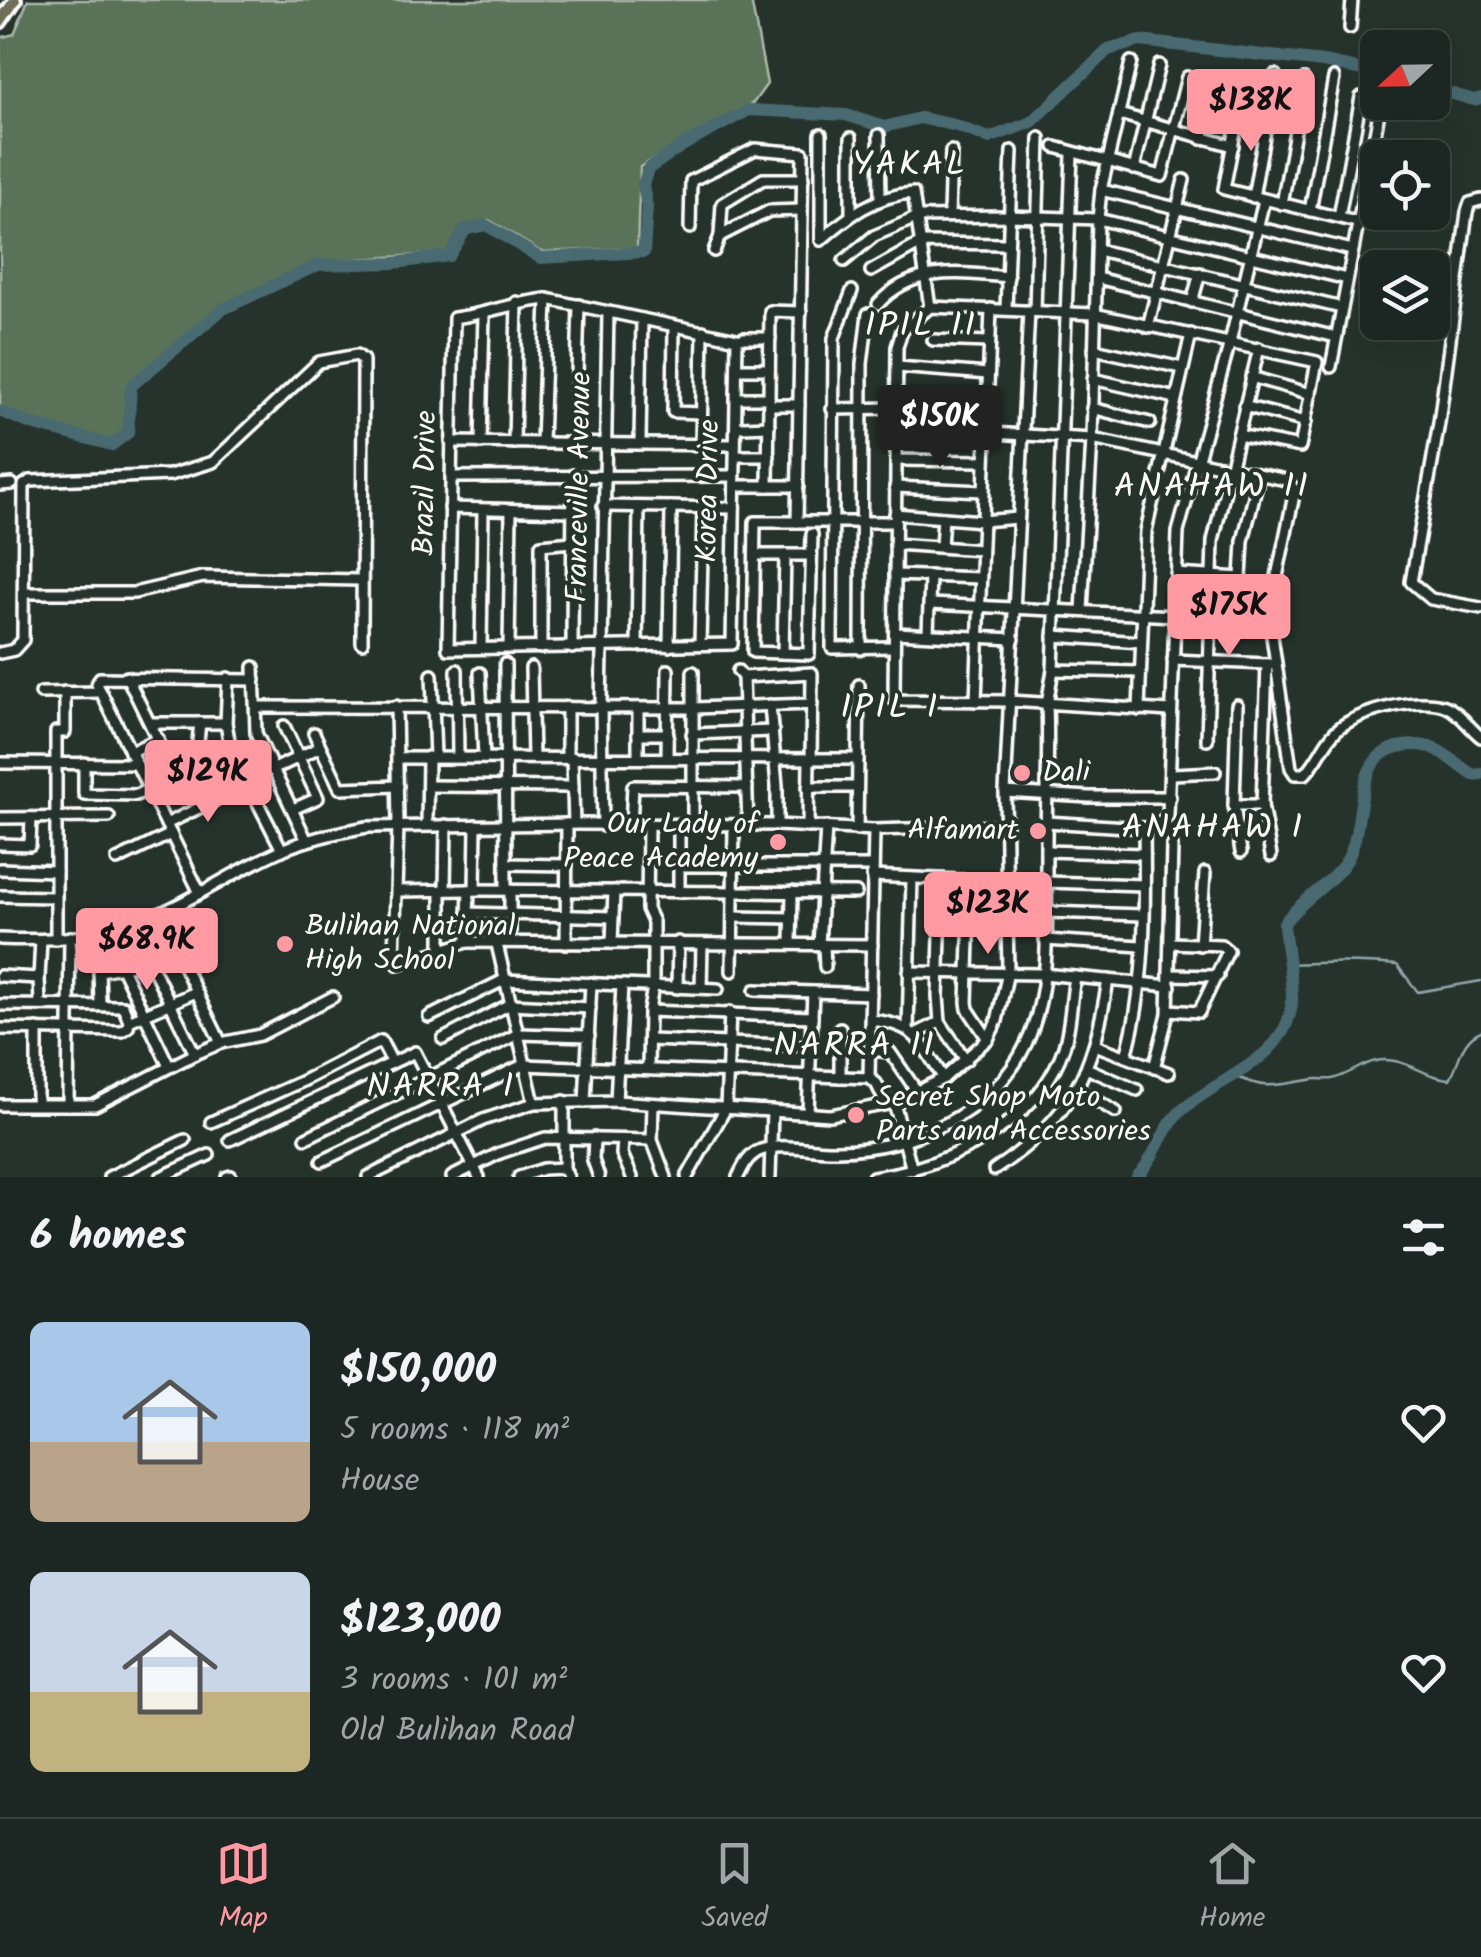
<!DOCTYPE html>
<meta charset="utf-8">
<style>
body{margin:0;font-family:Kalam,sans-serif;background:#29322f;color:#f1f3f6;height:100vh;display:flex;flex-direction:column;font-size:38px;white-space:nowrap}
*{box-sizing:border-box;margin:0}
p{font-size:32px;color:#a0a5a5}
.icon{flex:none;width:55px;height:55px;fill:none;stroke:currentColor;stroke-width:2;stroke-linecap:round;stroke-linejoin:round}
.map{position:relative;height:1177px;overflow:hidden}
.drawer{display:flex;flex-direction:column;background:#1c2622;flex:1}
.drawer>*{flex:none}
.needle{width:65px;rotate:248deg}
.tools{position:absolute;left:1360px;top:30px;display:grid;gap:20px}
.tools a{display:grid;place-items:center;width:90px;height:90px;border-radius:15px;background:#1c2622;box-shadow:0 10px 40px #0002,0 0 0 2px #3a4340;font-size:50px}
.price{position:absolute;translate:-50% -85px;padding:0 22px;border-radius:10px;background:#ff9aa2;color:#111;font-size:32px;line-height:65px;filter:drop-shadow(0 2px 5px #0008)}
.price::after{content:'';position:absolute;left:50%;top:60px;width:30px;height:22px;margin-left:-15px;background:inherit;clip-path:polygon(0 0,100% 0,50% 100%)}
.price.on{background:#222;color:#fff}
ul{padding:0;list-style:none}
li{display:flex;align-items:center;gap:30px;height:250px;padding:0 30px}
li span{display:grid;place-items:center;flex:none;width:280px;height:200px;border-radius:15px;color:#555}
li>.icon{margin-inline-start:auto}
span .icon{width:120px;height:120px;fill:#fffc;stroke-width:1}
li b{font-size:42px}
h2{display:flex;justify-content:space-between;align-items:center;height:120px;padding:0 30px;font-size:42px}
.dock{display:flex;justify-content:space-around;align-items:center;height:140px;border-top:2px solid #3a4340;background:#1c2622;font-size:28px;color:#a0a5a5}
.dock a{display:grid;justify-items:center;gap:5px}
.dock .on{color:#ff9aa2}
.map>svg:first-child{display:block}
.green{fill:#5a7359;stroke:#acb9ac;stroke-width:2.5}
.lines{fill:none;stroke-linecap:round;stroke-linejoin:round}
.stream{stroke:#92a6aa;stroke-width:2.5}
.river{stroke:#4a6a71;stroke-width:12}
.minor-casing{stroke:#fff;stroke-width:16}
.major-casing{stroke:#fff;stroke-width:18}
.minor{stroke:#26332d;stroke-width:9}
.major{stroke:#706f59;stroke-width:10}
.poi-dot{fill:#ff9aa2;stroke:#26332d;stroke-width:4}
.labels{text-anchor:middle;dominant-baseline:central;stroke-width:8;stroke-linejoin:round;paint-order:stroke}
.street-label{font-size:30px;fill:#fff;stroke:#26332d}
.poi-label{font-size:30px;fill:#fff;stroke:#26332d;text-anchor:start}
.quarter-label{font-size:35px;letter-spacing:2.5px;fill:#fff;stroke:#26332d}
</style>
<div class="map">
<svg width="1481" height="1177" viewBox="0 0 1481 1177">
<rect width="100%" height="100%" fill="#26332d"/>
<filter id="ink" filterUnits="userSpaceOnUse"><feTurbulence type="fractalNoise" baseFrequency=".01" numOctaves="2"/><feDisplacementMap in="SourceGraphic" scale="20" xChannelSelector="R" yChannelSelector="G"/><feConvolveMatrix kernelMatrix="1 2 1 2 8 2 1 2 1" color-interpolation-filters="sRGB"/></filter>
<g filter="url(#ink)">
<polygon class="green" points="28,0 751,0 767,84 754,102 640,167 637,248 541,252 489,220 463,227 447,253 315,262 222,307 128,385 125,431 112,442 31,421 0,407 0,38 14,34"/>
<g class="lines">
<g class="stream">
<path d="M1287,964c37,-2 73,-3 110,1l21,27 63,-11"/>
<path d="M1233,1075c34,16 42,10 76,5 7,-2 16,0 23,-1 15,-3 29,-15 44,-18 28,-6 48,17 74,18 10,-18 11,-40 31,-48"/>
</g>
<g class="river">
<polyline points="1432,88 1474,100 1481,98"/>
<polyline points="0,411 31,424 112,445 128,433 131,386 223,309 318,265 394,263 449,256 466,229 486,225 540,258 644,252 647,207 643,185 648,169 680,147 749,110 846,115 884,127 920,118 954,125 989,138 1032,122 1108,50 1140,41 1323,62 1378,73"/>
<path d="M1137,1177c18,-18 24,-47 43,-65 36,-35 108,-50 112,-111 1,-18 -7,-57 -8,-78 17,-23 48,-40 61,-60 24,-34 3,-111 59,-117 11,-2 20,-2 31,3 14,6 25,18 38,26l8,-1"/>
</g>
<defs>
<g id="minor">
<polyline points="1350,28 1352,0"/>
<polyline points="1239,112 1224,189 1356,222"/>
<polyline points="1119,114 1233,146"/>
<polyline points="821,134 821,240"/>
<polyline points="879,135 880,200"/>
<polyline points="851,138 851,214"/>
<polyline points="1202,139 1215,85"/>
<polyline points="1055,147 1162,176 1187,77"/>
<polyline points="1134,169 1159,65"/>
<polyline points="1101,190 1352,250"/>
<polyline points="1253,197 1275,75"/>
<polyline points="1481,200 1470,203 1467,212 1439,423 1411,582 1431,599 1481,608"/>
<polyline points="1282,204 1304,80"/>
<polyline points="1310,211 1334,78"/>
<polyline points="949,215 951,151"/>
<polyline points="1339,217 1361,97"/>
<polyline points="690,228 691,181 755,149 803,153 797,522"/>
<polyline points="720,236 769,211 802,210"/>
<path d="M821,240c27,-24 55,-45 92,-47l17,114"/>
<polyline points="1098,250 1342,308"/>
<polyline points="714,251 720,236 722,204 763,179 803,179"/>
<polyline points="844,261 874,236 918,217 1009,216 1098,219 1347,279"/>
<polyline points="871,271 921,243 1008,244"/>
<polyline points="1097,278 1336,337"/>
<polyline points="852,291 834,338 832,648 893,647"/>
<path d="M547,299l190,40 -5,305 -284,5 6,-331c32,-4 61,-16 93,-19z"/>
<polyline points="1192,302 1200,273"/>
<path d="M878,304c35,-39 83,-31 130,-27"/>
<polyline points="1006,309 1012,151"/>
<polyline points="1035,311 1040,138"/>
<polyline points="674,326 673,412 701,413"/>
<polyline points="1148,327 1184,180"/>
<polyline points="743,338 770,338"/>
<polyline points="933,340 989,342"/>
<polyline points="1094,349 1182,368"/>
<polyline points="897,367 988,374"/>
<polyline points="1331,367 1381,102"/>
<polyline points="742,369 769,369"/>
<polyline points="1251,377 1311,394"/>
<polyline points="1093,379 1176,398"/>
<polyline points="742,398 769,398"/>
<polyline points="897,399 987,403"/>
<polyline points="769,405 799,405"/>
<polyline points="1244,406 1306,422"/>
<polyline points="1092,408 1150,423"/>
<polyline points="832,409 897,408"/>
<polyline points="742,427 769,426"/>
<path d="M896,427l196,12 194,41 8,9v6l-25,120 22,153 4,6h10c12,-12 17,-27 28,-40 17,-22 86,-38 112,-28 15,6 24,22 36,31"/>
<polyline points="451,442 735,445"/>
<polyline points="640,442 642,319"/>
<polyline points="481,443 484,314"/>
<polyline points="514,443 517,302"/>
<polyline points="542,443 547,299"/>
<polyline points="575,443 579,305"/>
<polyline points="701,445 703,331"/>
<polyline points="741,456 769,456"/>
<polyline points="896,460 984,461"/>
<polyline points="451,477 734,476"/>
<polyline points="0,485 12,484"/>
<polyline points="741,486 798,486"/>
<polyline points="768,486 770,311 801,312"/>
<polyline points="895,487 983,491"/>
<polyline points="603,506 734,508"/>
<polyline points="450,508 573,511"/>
<polyline points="895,514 982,521 1018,518"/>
<polyline points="812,534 809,654 753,652 755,522 895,522"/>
<polyline points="895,544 981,550"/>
<polyline points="941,546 943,518"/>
<polyline points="755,555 811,555"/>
<polyline points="1176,574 1241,578 1243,541 1259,476"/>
<polyline points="895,575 980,578"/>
<polyline points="24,593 134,593 203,577 360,580"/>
<polyline points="930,604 1175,616"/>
<polyline points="1082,610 1092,439 1098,219 1101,190 1131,62"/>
<polyline points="895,633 1014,639"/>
<polyline points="928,634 930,576"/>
<polyline points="1054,636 1141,642"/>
<polyline points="700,644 703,507"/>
<polyline points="637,646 639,507"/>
<polyline points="669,646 671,507"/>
<polyline points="509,647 511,510"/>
<polyline points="481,648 483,510"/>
<polyline points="541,648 541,545 572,542"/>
<polyline points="572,648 573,475"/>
<polyline points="861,649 862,364 868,314"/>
<polyline points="0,653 14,650 23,640 24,485 30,481 170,475 213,462 319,362 357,355 363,360 362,643"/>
<polyline points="783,653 785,555"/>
<polyline points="1173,660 1267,664"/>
<polyline points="505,664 506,890"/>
<polyline points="254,667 256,733 307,841"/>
<polyline points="531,668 533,757"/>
<polyline points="457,670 458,757"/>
<polyline points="1053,670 1139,672"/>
<polyline points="738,671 743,677 748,826"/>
<polyline points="480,673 484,758"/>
<polyline points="432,675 435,757"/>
<polyline points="127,677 179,784"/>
<polyline points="743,677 812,673 811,760"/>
<polyline points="228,678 226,723 232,757"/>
<polyline points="101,692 200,893"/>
<polyline points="41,693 101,692 97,684 100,678 255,680"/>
<polyline points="976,701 991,309"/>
<polyline points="770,705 777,786 777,825"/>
<polyline points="1237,705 1234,805 1241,852"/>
<polyline points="396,706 398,825 394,958 398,964 467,942 469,890 475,890 476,825"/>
<polyline points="256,707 694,708 812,704"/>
<polyline points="638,708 638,757"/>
<polyline points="1139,710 1146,531 1191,334"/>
<polyline points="1170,711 1010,701 894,700 897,347 902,331 930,307 1094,314 1317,362 1300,447 1238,435"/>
<polyline points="150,723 226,723"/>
<polyline points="200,723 198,741 212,767"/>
<polyline points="284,726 318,798 293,809"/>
<polyline points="314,733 340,788 398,786"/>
<polyline points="638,734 668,734"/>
<polyline points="692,734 773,731"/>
<polyline points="1207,740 1213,541 1259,348"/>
<polyline points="130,752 158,739"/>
<polyline points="567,757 567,707"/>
<polyline points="572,757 574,824"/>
<polyline points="667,757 668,670"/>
<polyline points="398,758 858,759"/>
<polyline points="0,763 135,764"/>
<polyline points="84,763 84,794 136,795 149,789"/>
<polyline points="272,770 320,747"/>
<polyline points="1172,774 1215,772"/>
<polyline points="428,786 573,787"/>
<polyline points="808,787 857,787"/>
<polyline points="1005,792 1089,797 1170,797"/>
<polyline points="153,797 259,743"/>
<polyline points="256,799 282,850"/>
<polyline points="1234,805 1262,805 1267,664 1276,664"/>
<polyline points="1262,805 1271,856"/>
<polyline points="0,818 109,817"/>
<polyline points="1046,822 1144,828 1154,827 1168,816 1178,532 1230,342 1264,200"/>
<polyline points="166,824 232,792"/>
<polyline points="427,824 428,757"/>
<polyline points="631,825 633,786 747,787"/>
<polyline points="648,825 647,909 653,922 653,986 649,1011"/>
<polyline points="693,825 693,672"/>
<polyline points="603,826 601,707 608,312"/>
<polyline points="679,826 679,892"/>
<polyline points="808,827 809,760"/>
<polyline points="857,830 859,685"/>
<polyline points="0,844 30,845 31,818"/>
<polyline points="1046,851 1144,854"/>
<polyline points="117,860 171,834"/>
<polyline points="506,864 567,865"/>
<polyline points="680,866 873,866"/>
<polyline points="0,869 56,871"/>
<polyline points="872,876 1004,882"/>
<polyline points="942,879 938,996 940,1022 966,1060"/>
<polyline points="971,880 967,1002 968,1009 988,1039"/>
<polyline points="1046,882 1144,885"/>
<polyline points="445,890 446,825"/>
<polyline points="475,890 856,893"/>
<polyline points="510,890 510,942"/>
<polyline points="397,891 469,890"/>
<polyline points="0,896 54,897"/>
<polyline points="1045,912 1143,915"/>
<polyline points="468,913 613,917"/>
<polyline points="159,914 221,1043"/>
<polyline points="734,917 791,918"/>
<polyline points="98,934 100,1004"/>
<path d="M0,939c44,2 88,0 131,-14 54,-18 101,-54 153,-76 27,-11 55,-17 83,-22l207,-3 203,1 97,5 132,-4"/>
<polyline points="56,939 56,732 65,732 65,692"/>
<polyline points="496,940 534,1103"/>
<polyline points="1045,940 1141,946"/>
<polyline points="467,942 872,945"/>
<polyline points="566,943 567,824"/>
<polyline points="612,943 614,891"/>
<polyline points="791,943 792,892"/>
<polyline points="819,945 826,827"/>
<polyline points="824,945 825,967"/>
<polyline points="1200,945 1205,873"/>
<polyline points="441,949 441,890"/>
<polyline points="149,960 195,1054"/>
<polyline points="122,968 169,1066"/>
<polyline points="100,971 133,965 175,950"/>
<polyline points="732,971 734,827"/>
<polyline points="909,972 1043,974 1170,986"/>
<polyline points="1170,975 1218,976"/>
<polyline points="0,976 39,978 41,940"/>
<polyline points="39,978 40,1004"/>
<polyline points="677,988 678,942"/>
<polyline points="701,988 702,944"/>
<polyline points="755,990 871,994"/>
<polyline points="0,1005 123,1006 129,1021"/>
<polyline points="1169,1010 1199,1012 1228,951 1221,945 1171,943"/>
<polyline points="429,1017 504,980 718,989"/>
<path d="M871,1020c49,5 47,22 73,58"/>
<polyline points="0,1029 122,1031 128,1027 129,1021 196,992"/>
<polyline points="37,1029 37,1104"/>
<polyline points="908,1029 912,878"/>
<polyline points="915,1034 940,1022"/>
<polyline points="443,1039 510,1004 590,1008"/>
<polyline points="649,1040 810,1046"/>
<polyline points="1095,1045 1169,1073"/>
<polyline points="870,1050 890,1052 918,1093"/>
<path d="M1126,1056c21,-72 19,-154 18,-228"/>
<polyline points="1086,1068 1137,1090"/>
<polyline points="1154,1068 1168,1014 1172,846"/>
<polyline points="648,1069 649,1011 812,1017"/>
<polyline points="840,1077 840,1028"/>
<polyline points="869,1078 874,830"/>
<polyline points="1077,1089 1116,1112"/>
<polyline points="564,1101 564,1168 568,1177"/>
<polyline points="616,1101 622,985"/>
<polyline points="585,1102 591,983"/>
<polyline points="894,1103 912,1170"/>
<polyline points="653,1104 652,1140 666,1177"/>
<polyline points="0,1105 95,1105 195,1054 221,1043 260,1035 333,997"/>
<polyline points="68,1105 70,937"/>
<polyline points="808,1112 813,992"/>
<polyline points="211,1122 303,1081 381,1041 392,1062"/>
<polyline points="306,1138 518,1034 589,1036"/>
<polyline points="594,1138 593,1160 599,1177"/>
<polyline points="230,1140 415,1052 479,1177"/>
<polyline points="623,1140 622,1154 632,1177"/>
<polyline points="322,1161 523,1065 869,1078 876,1083 886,1104"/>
<path d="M994,1170c79,-54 99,-96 114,-190"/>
<polyline points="109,1177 185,1140"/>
<polyline points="161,1177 209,1155"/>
<polyline points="227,1177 231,1176"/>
<polyline points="368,1177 483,1120 534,1103 616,1101 830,1115 894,1103 944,1078 988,1039 997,1021 1008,972 1005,792 1029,311"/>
<polyline points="452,1177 500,1153 545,1138 652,1140"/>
<polyline points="519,1177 543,1169 564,1168"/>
<polyline points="687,1177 726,1108 730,1012"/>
<path d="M738,1177c6,-12 10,-22 23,-27 22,-8 53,1 76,0 74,-1 156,-36 189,-106 28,-57 19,-133 20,-195 0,-48 3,-96 1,-145l6,-34 19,-516"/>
<polyline points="770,1177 772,1111"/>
<path d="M873,1177c75,-11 165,-52 191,-130 7,-22 7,-48 11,-70"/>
</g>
<polyline id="major" points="0,22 15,0"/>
</defs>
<use href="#minor" class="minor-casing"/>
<use href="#major" class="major-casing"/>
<use href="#minor" class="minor"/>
<use href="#major" class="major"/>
</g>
</g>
<g class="poi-dot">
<circle cx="1022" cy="773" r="10"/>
<circle cx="1038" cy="831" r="10"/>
<circle cx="778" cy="842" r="10"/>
<circle cx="285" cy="944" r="10"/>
<circle cx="856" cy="1115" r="10"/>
</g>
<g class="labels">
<g class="street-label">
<text transform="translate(426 483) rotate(-89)">Brazil Drive</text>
<text transform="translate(580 487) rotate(-89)">Franceville Avenue</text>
<text transform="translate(709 491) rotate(-89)">Korea Drive</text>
</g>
<g class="poi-label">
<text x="1042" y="773">Dali</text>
<text x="758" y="825" text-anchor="end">Our Lady of<tspan x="758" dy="34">Peace Academy</tspan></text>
<text x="1018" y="831" text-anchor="end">Alfamart</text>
<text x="305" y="927">Bulihan National<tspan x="305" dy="34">High School</tspan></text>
<text x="876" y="1098">Secret Shop Moto<tspan x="876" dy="34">Parts and Accessories</tspan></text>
</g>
<g class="quarter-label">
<text x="910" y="166">YAKAL</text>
<text x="921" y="327">IPIL II</text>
<text x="1212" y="488">ANAHAW II</text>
<text x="890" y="709">IPIL I</text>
<text x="1213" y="829">ANAHAW I</text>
<text x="855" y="1047">NARRA II</text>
<text x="441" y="1088">NARRA I</text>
</g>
</g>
</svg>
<div class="tools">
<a><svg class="needle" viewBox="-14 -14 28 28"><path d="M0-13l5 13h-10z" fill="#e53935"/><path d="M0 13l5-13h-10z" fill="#a0a5a5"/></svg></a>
<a><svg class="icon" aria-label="locate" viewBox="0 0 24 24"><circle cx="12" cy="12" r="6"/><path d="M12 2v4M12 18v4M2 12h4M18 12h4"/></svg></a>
<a><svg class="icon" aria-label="layers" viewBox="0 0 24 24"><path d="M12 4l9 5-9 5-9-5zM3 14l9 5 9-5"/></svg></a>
</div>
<b class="price" style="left:1251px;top:154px">$138K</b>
<b class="price on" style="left:940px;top:470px">$150K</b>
<b class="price" style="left:1229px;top:659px">$175K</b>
<b class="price" style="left:208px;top:825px">$129K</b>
<b class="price" style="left:988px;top:957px">$123K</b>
<b class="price" style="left:147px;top:993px">$68.9K</b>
</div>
<section class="drawer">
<h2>6 homes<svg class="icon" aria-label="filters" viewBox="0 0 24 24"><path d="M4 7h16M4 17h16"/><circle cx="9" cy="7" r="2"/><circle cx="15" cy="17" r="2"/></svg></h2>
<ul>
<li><span style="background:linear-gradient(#a9c7e8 60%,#b9a48a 0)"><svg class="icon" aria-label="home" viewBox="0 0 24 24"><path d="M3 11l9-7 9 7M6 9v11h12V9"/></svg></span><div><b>$150,000</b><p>5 rooms · 118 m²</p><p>House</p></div><svg class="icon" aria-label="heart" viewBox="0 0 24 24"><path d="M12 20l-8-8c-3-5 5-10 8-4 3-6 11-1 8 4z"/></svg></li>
<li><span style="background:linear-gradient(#c9d6e8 60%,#c2b280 0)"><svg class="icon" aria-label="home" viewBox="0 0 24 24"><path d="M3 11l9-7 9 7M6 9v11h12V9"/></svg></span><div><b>$123,000</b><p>3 rooms · 101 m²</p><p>Old Bulihan Road</p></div><svg class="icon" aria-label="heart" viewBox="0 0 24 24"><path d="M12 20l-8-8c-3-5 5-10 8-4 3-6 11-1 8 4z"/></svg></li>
</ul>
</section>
<nav class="dock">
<a class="on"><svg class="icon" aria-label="map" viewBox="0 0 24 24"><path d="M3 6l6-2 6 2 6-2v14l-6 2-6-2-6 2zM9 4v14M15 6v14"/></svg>Map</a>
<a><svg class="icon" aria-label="saved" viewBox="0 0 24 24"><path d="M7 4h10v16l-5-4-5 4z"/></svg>Saved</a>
<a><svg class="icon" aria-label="home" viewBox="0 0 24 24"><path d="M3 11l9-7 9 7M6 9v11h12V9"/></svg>Home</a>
</nav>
